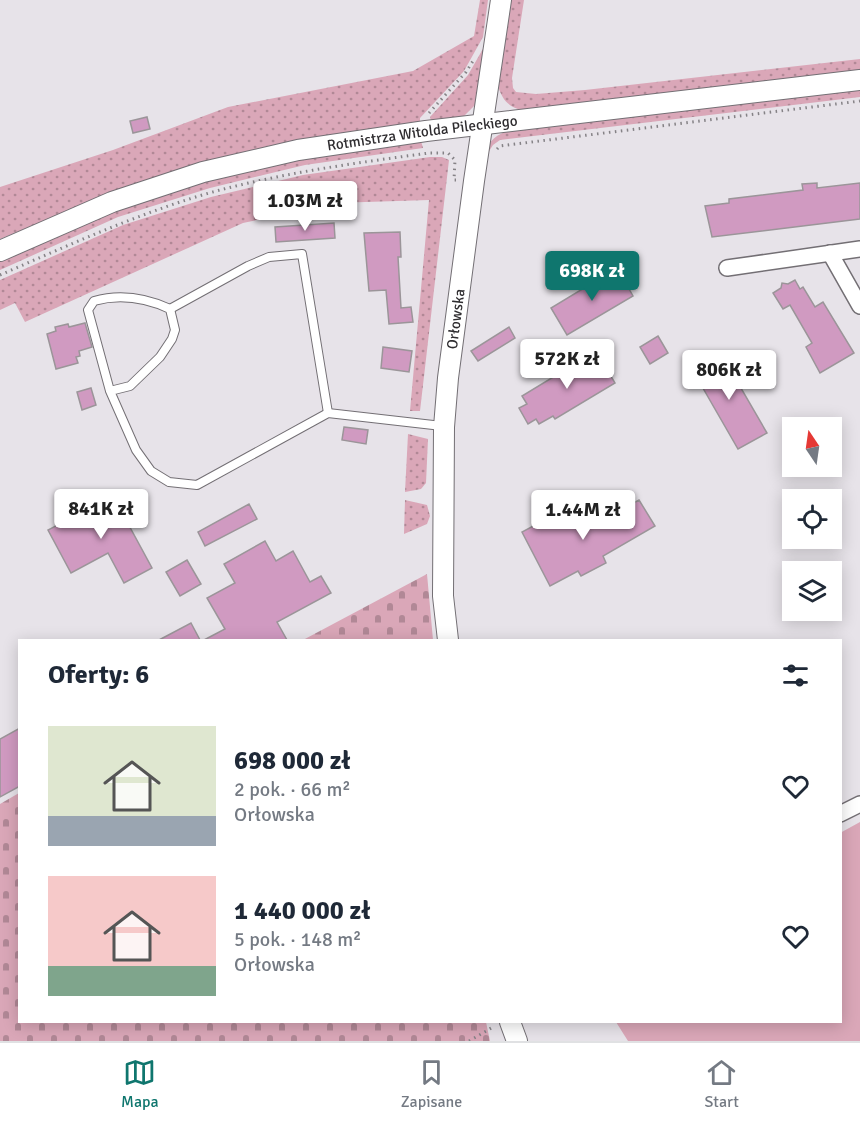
<!DOCTYPE html>
<html lang="pl">
<meta charset="utf-8">
<style>
body{margin:0;font-family:Signika,sans-serif;background:#f2f2f3;color:#1f2937;height:100vh;display:flex;flex-direction:column;font-size:22px;white-space:nowrap}
*{box-sizing:border-box;margin:0}
p{font-size:20px;color:#747a83}
.icon{flex:none;width:33px;height:33px;fill:none;stroke:currentColor;stroke-width:2;stroke-linecap:round;stroke-linejoin:round}
.map{position:relative;flex:1;overflow:hidden}
.side{position:absolute;left:18px;top:639px;width:824px;height:384px;display:flex;flex-direction:column;background:#fff;border-radius:0px;box-shadow:0 3px 15px #0003}
.side>*{flex:none}
.needle{width:39px;rotate:347deg}
.fabs{position:absolute;left:782px;top:417px;display:grid;gap:12px}
.fabs a{display:grid;place-items:center;width:60px;height:60px;border-radius:0px;background:#fff;box-shadow:0 3px 15px #0003;font-size:30px}
.price{position:absolute;translate:-50% -51px;padding:0 14px;border-radius:6px;background:#fff;color:#222;font-size:20px;line-height:39px;filter:drop-shadow(0 2px 3px #0008)}
.price::after{content:'';position:absolute;left:50%;top:36px;width:18px;height:14px;margin-left:-9px;background:inherit;clip-path:polygon(0 0,100% 0,50% 100%)}
.price.selected{background:#0f766e;color:#fff}
ul{padding:0;list-style:none}
li{display:flex;align-items:center;gap:18px;height:150px;padding:0 30px}
li span{display:grid;place-items:center;flex:none;width:168px;height:120px;border-radius:0px;color:#555}
li>.icon{margin-inline-start:auto}
span .icon{width:72px;height:72px;fill:#fffc;stroke-width:1}
li b{font-size:26px}
h2{display:flex;justify-content:space-between;align-items:center;height:72px;padding:0 30px;font-size:26px}
.dock{display:flex;justify-content:space-around;align-items:center;height:84px;border-top:2px solid #e0e1e3;background:#fff;font-size:16px;color:#747a83}
.dock a{display:grid;justify-items:center;gap:3px}
.dock .selected{color:#0f766e}
.map>svg:first-child{display:block}
.grass{fill:url(#grass-dots)}
.cemetery{fill:url(#cemetery-stones)}
.pitch{fill:#daa7b8}
.building{fill:#d09ac1;stroke:#9b9599;stroke-width:1.5}
.lines{fill:none;stroke-linecap:round;stroke-linejoin:round}
.service-casing{stroke:#736f74;stroke-width:10}
.minor-casing{stroke:#736f74;stroke-width:18}
.tertiary-casing{stroke:#736f74;stroke-width:22}
.path{stroke:#858286;stroke-width:3;stroke-dasharray:1.5 4.5;stroke-linecap:butt}
.service{stroke:#fff;stroke-width:8}
.minor{stroke:#fff;stroke-width:15}
.tertiary{stroke:#fff;stroke-width:20}
.labels{text-anchor:middle;dominant-baseline:central;stroke-width:4.5;stroke-linejoin:round;paint-order:stroke}
.street-label{font-size:15px;fill:#2f2d30;stroke:#e7e3e9}
</style>
<div class="map">
<svg width="860" height="1041" viewBox="0 0 860 1041">
<defs>
<pattern id="grass-dots" width="8" height="8" patternUnits="userSpaceOnUse" patternTransform="scale(1.5)"><rect width="8" height="8" fill="#daa7b8"/><path d="M2 2h.1M6 6h.1" fill="none" stroke="#b18896" stroke-width="1.8" stroke-linecap="round"/></pattern>
<pattern id="cemetery-stones" width="16" height="16" patternUnits="userSpaceOnUse" patternTransform="scale(1.5)"><rect width="16" height="16" fill="#daa7b8"/><path d="M2 7V4a2 2 0 0 1 4 0v3zM10 15v-3a2 2 0 0 1 4 0v3z" fill="#b18896"/></pattern>
</defs>
<rect width="100%" height="100%" fill="#e7e3e9"/>
<g class="grass">
<polygon points="480,0 488,0 483,37 464,71 420,118 420,123 315,137 279,145 122,189 0,239 0,187 113,150 228,107 413,71 474,36"/>
<path d="M510,0h14l-12,78 1,10 3,4 20,2 49,-4 275,-31v12l-338,39c-14,-3 -20,-11 -24,-24z"/>
<polygon points="488,40 478,102 464,116 431,121 430,117 468,75"/>
<path d="M860,89v8l-360,43 -7,5 -7,11c0,-12 8,-20 19,-24z"/>
<polygon points="421,141 423,148 305,165 210,188 118,217 0,270 0,260 114,209 206,180 302,156"/>
<polygon points="430,157 442,157 449,160 420,411 410,411 429,200 334,203 243,223 25,322 15,303 0,310 0,280 123,225 211,197 303,175"/>
<polygon points="408,434 428,439 426,483 421,489 405,492"/>
<polygon points="405,500 427,505 430,516 427,524 404,534"/>
</g>
<g class="cemetery">
<polygon points="427,574 433,640 303,640"/>
<polygon points="19,793 20,1022 486,1022 490,1041 0,1041 0,804"/>
</g>
<polygon class="pitch" points="860,822 860,1041 628,1041 616,1022 840,1022 840,833"/>
<g class="building">
<polygon points="147,117 150,129 133,133 130,121"/>
<polygon points="817,183 817,188 860,183 860,219 712,237 705,206 729,203 729,199 803,190 802,184"/>
<polygon points="334,223 335,238 276,242 275,227"/>
<polygon points="400,232 401,257 398,257 401,308 411,307 413,322 389,324 386,290 369,291 364,233"/>
<polygon points="617,268 633,296 567,335 551,308"/>
<polygon points="795,280 800,289 803,287 815,307 823,302 854,353 820,373 806,347 812,343 790,305 783,309 773,293 781,288 782,283 788,284"/>
<polygon points="85,323 92,347 79,351 80,356 76,357 78,363 56,369 47,334 56,331 55,327 68,324 69,327"/>
<polygon points="509,327 515,338 478,361 471,351"/>
<polygon points="658,336 668,353 650,364 640,347"/>
<polygon points="383,347 412,351 409,372 381,368"/>
<polygon points="596,351 615,383 555,419 553,416 539,424 536,419 528,424 519,408 527,404 522,396"/>
<polygon points="720,352 767,433 738,449 692,369"/>
<polygon points="91,388 96,405 82,410 77,392"/>
<polygon points="344,427 368,430 366,444 342,440"/>
<polygon points="113,496 152,568 124,583 108,553 71,573 48,530"/>
<polygon points="639,500 655,526 603,556 606,563 581,576 578,571 550,586 522,532 550,517 553,523 578,510 587,528"/>
<polygon points="249,504 257,519 205,546 198,532"/>
<polygon points="265,541 276,561 293,551 310,582 321,576 331,593 277,622 287,640 204,640 225,629 207,598 235,583 224,564"/>
<polygon points="187,560 201,584 180,596 166,572"/>
<polygon points="191,623 200,640 159,640"/>
<polygon points="20,728 20,786 0,797 0,739"/>
</g>
<g class="lines">
<defs>
<g id="service">
<polyline points="170,309 248,266 269,257 302,254 328,413"/>
<path d="M110,391l-22,-81 6,-9c25,-7 52,-3 76,8l5,21 -3,9 -12,18 -30,29 -20,5 26,59 15,21 18,11 28,3 131,-72 114,13"/>
</g>
<g id="minor">
<polyline points="830,253 860,306"/>
<polyline points="727,268 860,249"/>
<polyline points="840,814 860,804"/>
</g>
<g id="tertiary">
<path id="s1" d="M0,251l112,-49 91,-30 95,-22 128,-19 434,-51"/>
<path id="s2" d="M448,640l-5,-44 1,-169 4,-49 26,-197 27,-181"/>
<polyline points="510,1022 517,1041"/>
</g>
</defs>
<use href="#service" class="service-casing"/>
<use href="#minor" class="minor-casing"/>
<use href="#tertiary" class="tertiary-casing"/>
<g class="path">
<polyline points="429,113 466,72 473,61"/>
<polyline points="497,149 500,146 860,101"/>
<path d="M0,275c69,-30 137,-61 209,-82 72,-20 146,-30 220,-40h19l7,7 -1,20h2"/>
<polyline points="469,1041 493,1027"/>
</g>
<use href="#service" class="service"/>
<use href="#minor" class="minor"/>
<use href="#tertiary" class="tertiary"/>
</g>
<g class="labels">
<g class="street-label">
<text stroke="none"><textPath href="#s1" startOffset="441">Rotmistrza Witolda Pileckiego</textPath></text>
<text stroke="none"><textPath href="#s2" startOffset="322">Orłowska</textPath></text>
</g>
</g>
</svg>
<div class="fabs">
<a><svg class="needle" viewBox="-14 -14 28 28"><path d="M0-13l5 13h-10z" fill="#e53935"/><path d="M0 13l5-13h-10z" fill="#747a83"/></svg></a>
<a><svg class="icon" aria-label="locate" viewBox="0 0 24 24"><circle cx="12" cy="12" r="6"/><path d="M12 2v4M12 18v4M2 12h4M18 12h4"/></svg></a>
<a><svg class="icon" aria-label="layers" viewBox="0 0 24 24"><path d="M12 4l9 5-9 5-9-5zM3 14l9 5 9-5"/></svg></a>
</div>
<b class="price" style="left:305px;top:232px">1.03M zł</b>
<b class="price selected" style="left:592px;top:302px">698K zł</b>
<b class="price" style="left:567px;top:390px">572K zł</b>
<b class="price" style="left:729px;top:401px">806K zł</b>
<b class="price" style="left:101px;top:540px">841K zł</b>
<b class="price" style="left:583px;top:541px">1.44M zł</b>
<section class="side">
<h2>Oferty: 6<svg class="icon" aria-label="filters" viewBox="0 0 24 24"><path d="M4 7h16M4 17h16"/><circle cx="9" cy="7" r="2"/><circle cx="15" cy="17" r="2"/></svg></h2>
<ul>
<li><span style="background:linear-gradient(#dfe7d0 75%,#9aa5b1 0)"><svg class="icon" aria-label="home" viewBox="0 0 24 24"><path d="M3 11l9-7 9 7M6 9v11h12V9"/></svg></span><div><b>698 000 zł</b><p>2 pok. · 66 m²</p><p>Orłowska</p></div><svg class="icon" aria-label="heart" viewBox="0 0 24 24"><path d="M12 20l-8-8c-3-5 5-10 8-4 3-6 11-1 8 4z"/></svg></li>
<li><span style="background:linear-gradient(#f6c9c9 75%,#7fa58c 0)"><svg class="icon" aria-label="home" viewBox="0 0 24 24"><path d="M3 11l9-7 9 7M6 9v11h12V9"/></svg></span><div><b>1 440 000 zł</b><p>5 pok. · 148 m²</p><p>Orłowska</p></div><svg class="icon" aria-label="heart" viewBox="0 0 24 24"><path d="M12 20l-8-8c-3-5 5-10 8-4 3-6 11-1 8 4z"/></svg></li>
</ul>
</section>
</div>
<nav class="dock">
<a class="selected"><svg class="icon" aria-label="map" viewBox="0 0 24 24"><path d="M3 6l6-2 6 2 6-2v14l-6 2-6-2-6 2zM9 4v14M15 6v14"/></svg>Mapa</a>
<a><svg class="icon" aria-label="saved" viewBox="0 0 24 24"><path d="M7 4h10v16l-5-4-5 4z"/></svg>Zapisane</a>
<a><svg class="icon" aria-label="home" viewBox="0 0 24 24"><path d="M3 11l9-7 9 7M6 9v11h12V9"/></svg>Start</a>
</nav>
